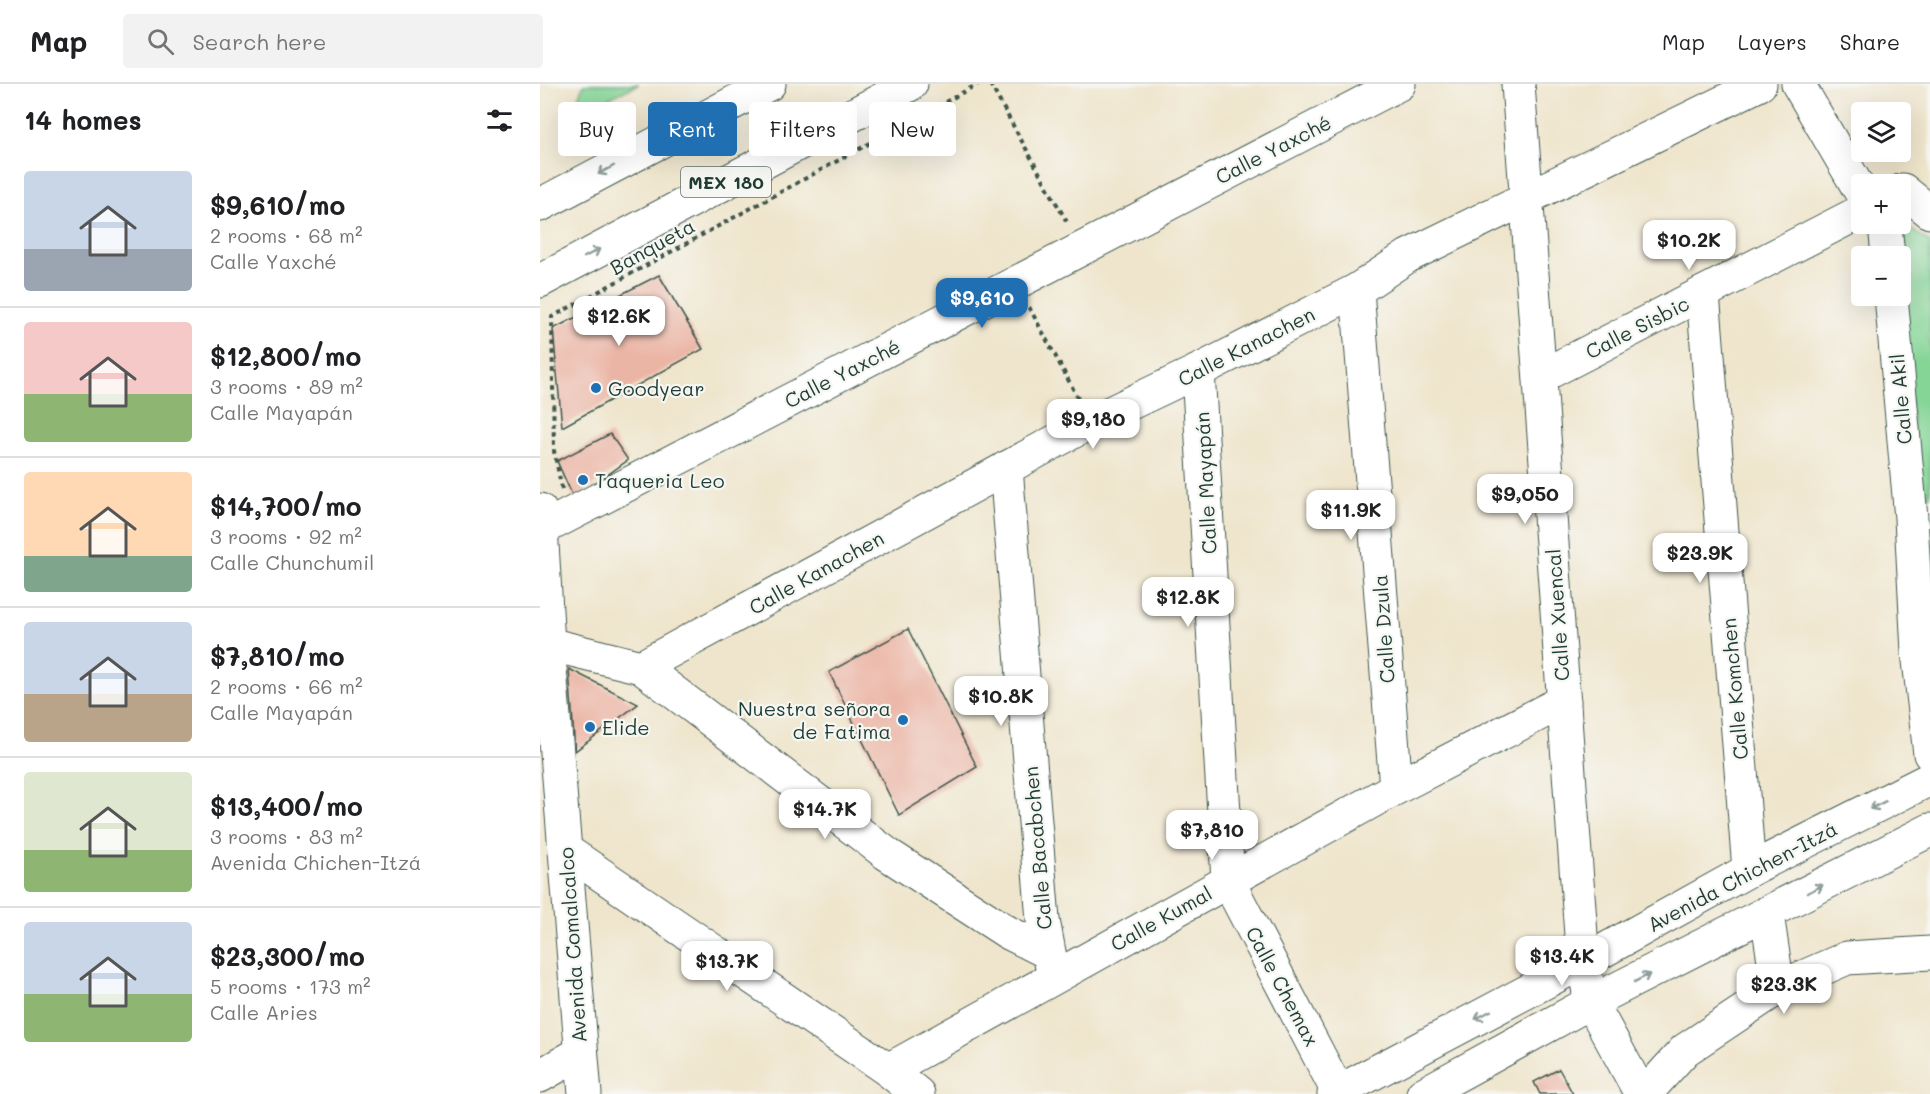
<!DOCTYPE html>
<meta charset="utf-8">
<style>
body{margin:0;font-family:Mali,sans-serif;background:#f2f2f2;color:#202124;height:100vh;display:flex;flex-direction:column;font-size:22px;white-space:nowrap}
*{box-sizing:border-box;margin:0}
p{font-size:20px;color:#757577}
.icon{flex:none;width:33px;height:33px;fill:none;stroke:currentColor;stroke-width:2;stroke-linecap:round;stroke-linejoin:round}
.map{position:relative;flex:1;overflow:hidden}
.side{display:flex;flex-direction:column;background:#fff;width:540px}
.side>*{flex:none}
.top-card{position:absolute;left:18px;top:18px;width:570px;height:54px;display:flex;gap:12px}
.buttons{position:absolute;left:1311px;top:18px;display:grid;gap:12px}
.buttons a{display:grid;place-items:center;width:60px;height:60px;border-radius:6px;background:#fff;box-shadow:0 6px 24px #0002;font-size:30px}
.price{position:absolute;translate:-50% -51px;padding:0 14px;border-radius:12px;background:#fff;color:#222;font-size:20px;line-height:39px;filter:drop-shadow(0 2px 3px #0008)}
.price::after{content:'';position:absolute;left:50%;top:36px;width:18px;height:14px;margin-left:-9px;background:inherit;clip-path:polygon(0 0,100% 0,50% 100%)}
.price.current{background:#1f6fb2;color:#fff}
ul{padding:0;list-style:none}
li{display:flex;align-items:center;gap:18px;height:150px;padding:0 24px}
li+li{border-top:2px solid #e0e0e0}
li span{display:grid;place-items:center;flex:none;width:168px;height:120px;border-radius:6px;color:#555}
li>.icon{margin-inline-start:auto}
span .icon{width:72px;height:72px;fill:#fffc;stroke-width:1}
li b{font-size:26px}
h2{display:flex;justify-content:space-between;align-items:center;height:72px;padding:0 24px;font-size:26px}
.tag{padding:0 21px;border-radius:6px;background:#fff;box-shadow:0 6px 24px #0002;font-size:21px;line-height:54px}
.tag.current{background:#1f6fb2;color:#fff}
header{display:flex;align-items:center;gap:36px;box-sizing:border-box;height:84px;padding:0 30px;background:#fff;border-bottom:2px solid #e0e0e0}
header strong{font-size:28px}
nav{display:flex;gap:33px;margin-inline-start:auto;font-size:21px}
.search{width:420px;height:54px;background:#f2f2f2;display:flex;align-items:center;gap:15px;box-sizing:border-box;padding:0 21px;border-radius:6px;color:#757577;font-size:22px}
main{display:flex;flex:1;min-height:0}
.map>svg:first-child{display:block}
.green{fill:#84d596;stroke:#528965;stroke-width:1.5}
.building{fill:#ebb5a5}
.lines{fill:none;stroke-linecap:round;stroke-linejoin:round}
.minor-casing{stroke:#3e564b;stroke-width:35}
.major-casing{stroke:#3e564b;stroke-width:35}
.path{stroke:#3e564b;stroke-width:4;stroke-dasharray:4.5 4.5;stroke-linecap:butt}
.minor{stroke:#fff;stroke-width:33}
.major{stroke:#fff;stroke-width:33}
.oneway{stroke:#8f9e9a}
.poi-dot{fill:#1f6fb2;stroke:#f6f6f2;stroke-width:2}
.labels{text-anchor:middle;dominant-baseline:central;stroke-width:4.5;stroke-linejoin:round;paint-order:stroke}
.shield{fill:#f6f6f2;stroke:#60746d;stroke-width:1.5}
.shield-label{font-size:18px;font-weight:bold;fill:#1f3d34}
.street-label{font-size:20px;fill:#1f3d34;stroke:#f6f6f2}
.poi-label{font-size:20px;fill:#1f3d34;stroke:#f6f6f2;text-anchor:start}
</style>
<header>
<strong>Map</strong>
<div class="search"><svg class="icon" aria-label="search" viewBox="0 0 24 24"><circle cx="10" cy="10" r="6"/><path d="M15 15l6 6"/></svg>Search here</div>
<nav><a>Map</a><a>Layers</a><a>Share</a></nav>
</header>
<main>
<section class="side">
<h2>14 homes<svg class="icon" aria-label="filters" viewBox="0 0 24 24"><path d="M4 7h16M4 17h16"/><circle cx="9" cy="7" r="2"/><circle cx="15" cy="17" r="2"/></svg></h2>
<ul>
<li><span style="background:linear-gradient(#c9d6e8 65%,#9aa5b1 0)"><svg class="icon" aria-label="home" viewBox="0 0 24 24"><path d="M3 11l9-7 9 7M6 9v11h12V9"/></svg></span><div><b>$9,610/mo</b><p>2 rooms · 68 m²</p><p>Calle Yaxché</p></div></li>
<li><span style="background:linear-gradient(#f6c9c9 60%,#8fb573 0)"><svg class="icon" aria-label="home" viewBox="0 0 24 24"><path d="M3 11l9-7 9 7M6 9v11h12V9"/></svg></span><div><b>$12,800/mo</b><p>3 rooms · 89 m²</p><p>Calle Mayapán</p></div></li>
<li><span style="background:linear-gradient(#ffd9b3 70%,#7fa58c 0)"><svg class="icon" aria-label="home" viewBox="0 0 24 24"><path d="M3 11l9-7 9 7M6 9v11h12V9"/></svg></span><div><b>$14,700/mo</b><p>3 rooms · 92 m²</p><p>Calle Chunchumil</p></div></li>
<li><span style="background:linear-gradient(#c9d6e8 60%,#b9a48a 0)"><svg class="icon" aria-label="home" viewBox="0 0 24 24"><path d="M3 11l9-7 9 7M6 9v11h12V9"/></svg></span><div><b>$7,810/mo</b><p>2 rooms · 66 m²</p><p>Calle Mayapán</p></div></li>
<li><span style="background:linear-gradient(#dfe7d0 65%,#8fb573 0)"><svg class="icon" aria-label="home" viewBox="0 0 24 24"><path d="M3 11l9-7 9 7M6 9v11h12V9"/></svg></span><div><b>$13,400/mo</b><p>3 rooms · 83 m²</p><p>Avenida Chichen-Itzá</p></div></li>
<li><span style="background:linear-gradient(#c9d6e8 60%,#8fb573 0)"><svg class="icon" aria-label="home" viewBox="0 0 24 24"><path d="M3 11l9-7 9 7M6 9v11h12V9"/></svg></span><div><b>$23,300/mo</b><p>5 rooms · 173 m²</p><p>Calle Aries</p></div></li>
</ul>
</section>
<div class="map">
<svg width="1390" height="1010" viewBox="0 0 1390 1010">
<rect width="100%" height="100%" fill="#f6f6f2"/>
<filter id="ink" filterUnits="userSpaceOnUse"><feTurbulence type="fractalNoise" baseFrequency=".0167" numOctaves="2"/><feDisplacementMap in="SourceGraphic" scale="12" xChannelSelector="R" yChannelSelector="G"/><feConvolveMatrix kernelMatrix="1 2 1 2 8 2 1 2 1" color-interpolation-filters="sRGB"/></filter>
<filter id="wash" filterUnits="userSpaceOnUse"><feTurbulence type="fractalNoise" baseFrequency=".008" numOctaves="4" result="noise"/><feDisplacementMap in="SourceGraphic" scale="24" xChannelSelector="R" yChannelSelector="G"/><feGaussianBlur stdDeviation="1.35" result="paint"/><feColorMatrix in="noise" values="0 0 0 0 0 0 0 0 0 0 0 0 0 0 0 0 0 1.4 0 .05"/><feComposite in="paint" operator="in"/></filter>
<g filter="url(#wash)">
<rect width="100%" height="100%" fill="#efe5cc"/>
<g class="green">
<polygon points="44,0 99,0 29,33"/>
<polygon points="1361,138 1390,159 1390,411 1380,415 1360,212"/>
</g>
<g id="blocks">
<g class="building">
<polygon points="119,191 163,265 22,343 13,245"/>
<polygon points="70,350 88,376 34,415 17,377"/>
<polygon points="368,545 437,683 359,731 289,588"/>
<polygon points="29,585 98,620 35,667"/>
<polygon points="1019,985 1033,1010 1000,1010 994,998"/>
</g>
</g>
</g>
<g filter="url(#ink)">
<use href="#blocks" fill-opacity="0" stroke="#3e564b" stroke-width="1.5"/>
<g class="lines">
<defs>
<g id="minor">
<polyline points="978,0 1043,878 1051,918 1101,1010"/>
<polyline points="1258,0 1322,110"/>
<polyline points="1363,106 1390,128"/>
<polyline points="1345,140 1348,172"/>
<polyline points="817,206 856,704"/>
<polyline points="1163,209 1209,786"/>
<polyline points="1351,212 1371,434 1378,568 1390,670"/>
<polyline points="658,287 688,797 798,1008"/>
<polyline points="1000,293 1322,127"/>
<polyline points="466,384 503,836 512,884"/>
<polyline points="0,426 8,560 45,1010"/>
<polyline points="0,446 859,0"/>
<polyline points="8,560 101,583 347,770 467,848 507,868"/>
<polyline points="101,583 551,338 658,287 817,206 868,172 1220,0"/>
<polyline points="25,766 348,986 378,1010"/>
<polyline points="1227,830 1238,904"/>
<polyline points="348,986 856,704 1024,617"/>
<polyline points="0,992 40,969"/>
<polyline points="1105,1010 1145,966 1238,904 1307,874 1390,869"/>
</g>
<g id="major">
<polyline points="0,121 229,0"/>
<polyline points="0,197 371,0"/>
<polyline points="794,1010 1043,878 1209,786 1390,695"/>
<polyline points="883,1010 1051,918 1390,746"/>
</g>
</defs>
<use href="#minor" class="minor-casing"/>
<use href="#major" class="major-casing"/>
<g class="path">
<polyline points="450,0 528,140"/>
<polyline points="489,223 538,314"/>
<polyline points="22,405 14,367 12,233 438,0"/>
</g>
<use href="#minor" class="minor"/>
<use href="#major" class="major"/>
</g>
<defs><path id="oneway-shaft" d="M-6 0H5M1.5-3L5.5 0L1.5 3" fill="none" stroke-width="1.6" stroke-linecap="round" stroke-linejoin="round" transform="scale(1.5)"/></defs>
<g class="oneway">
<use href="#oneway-shaft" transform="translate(66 86) rotate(152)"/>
<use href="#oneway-shaft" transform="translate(52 169) rotate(-28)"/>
<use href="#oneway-shaft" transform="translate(1338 721) rotate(153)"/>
<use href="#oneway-shaft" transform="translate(1275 805) rotate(-27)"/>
<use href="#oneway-shaft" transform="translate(1102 894) rotate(-27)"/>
<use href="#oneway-shaft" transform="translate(943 931) rotate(152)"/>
</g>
</g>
<g class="poi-dot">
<circle cx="56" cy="304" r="6"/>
<circle cx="43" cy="396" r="6"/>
<circle cx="363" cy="636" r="6"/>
<circle cx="50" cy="643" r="6"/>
</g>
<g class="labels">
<rect class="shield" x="141" y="83" width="90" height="30" rx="4.5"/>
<g class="shield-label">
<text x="186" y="98">MEX 180</text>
</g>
<g class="street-label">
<text transform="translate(733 65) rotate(-27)">Calle Yaxché</text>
<text transform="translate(112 162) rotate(-29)">Banqueta</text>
<text transform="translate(1097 243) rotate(-27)">Calle Sisbic</text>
<text transform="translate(706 262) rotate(-27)">Calle Kanachen</text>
<text transform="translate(302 289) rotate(-27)">Calle Yaxché</text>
<text transform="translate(1360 315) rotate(-95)">Calle Akil</text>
<text transform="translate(665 399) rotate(-93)">Calle Mayapán</text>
<text transform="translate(276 488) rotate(-29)">Calle Kanachen</text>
<text transform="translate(1017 531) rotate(-94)">Calle Xuencal</text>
<text transform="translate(843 545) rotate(-94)">Calle Dzula</text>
<text transform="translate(1194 605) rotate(-95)">Calle Komchen</text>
<text transform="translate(497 764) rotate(-95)">Calle Bacabchen</text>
<text transform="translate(1202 792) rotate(-28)">Avenida Chichen-Itzá</text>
<text transform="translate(621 834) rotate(-29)">Calle Kumal</text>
<text transform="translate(32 861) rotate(-94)">Avenida Comalcalco</text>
<text transform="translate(743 902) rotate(62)">Calle Chemax</text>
</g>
<g class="poi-label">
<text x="68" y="304">Goodyear</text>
<text x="55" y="396">Taqueria Leo</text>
<text x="351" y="624" text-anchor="end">Nuestra señora<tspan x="351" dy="23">de Fatima</tspan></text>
<text x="62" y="643">Elide</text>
</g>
</g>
</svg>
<div class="buttons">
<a><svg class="icon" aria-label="layers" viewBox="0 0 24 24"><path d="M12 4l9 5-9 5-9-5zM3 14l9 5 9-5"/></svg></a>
<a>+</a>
<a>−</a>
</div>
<b class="price" style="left:1149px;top:187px">$10.2K</b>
<b class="price current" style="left:442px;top:245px">$9,610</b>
<b class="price" style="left:79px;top:263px">$12.6K</b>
<b class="price" style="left:553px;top:366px">$9,180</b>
<b class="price" style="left:985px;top:441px">$9,050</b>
<b class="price" style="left:811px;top:457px">$11.9K</b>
<b class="price" style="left:1160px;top:500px">$23.9K</b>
<b class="price" style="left:648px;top:544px">$12.8K</b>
<b class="price" style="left:461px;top:643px">$10.8K</b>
<b class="price" style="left:285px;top:756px">$14.7K</b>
<b class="price" style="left:672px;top:777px">$7,810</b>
<b class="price" style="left:1022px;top:903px">$13.4K</b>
<b class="price" style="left:187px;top:908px">$13.7K</b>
<b class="price" style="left:1244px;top:931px">$23.3K</b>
<div class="top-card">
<a class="tag">Buy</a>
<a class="tag current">Rent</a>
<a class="tag">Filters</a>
<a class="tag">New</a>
</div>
</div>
</main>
